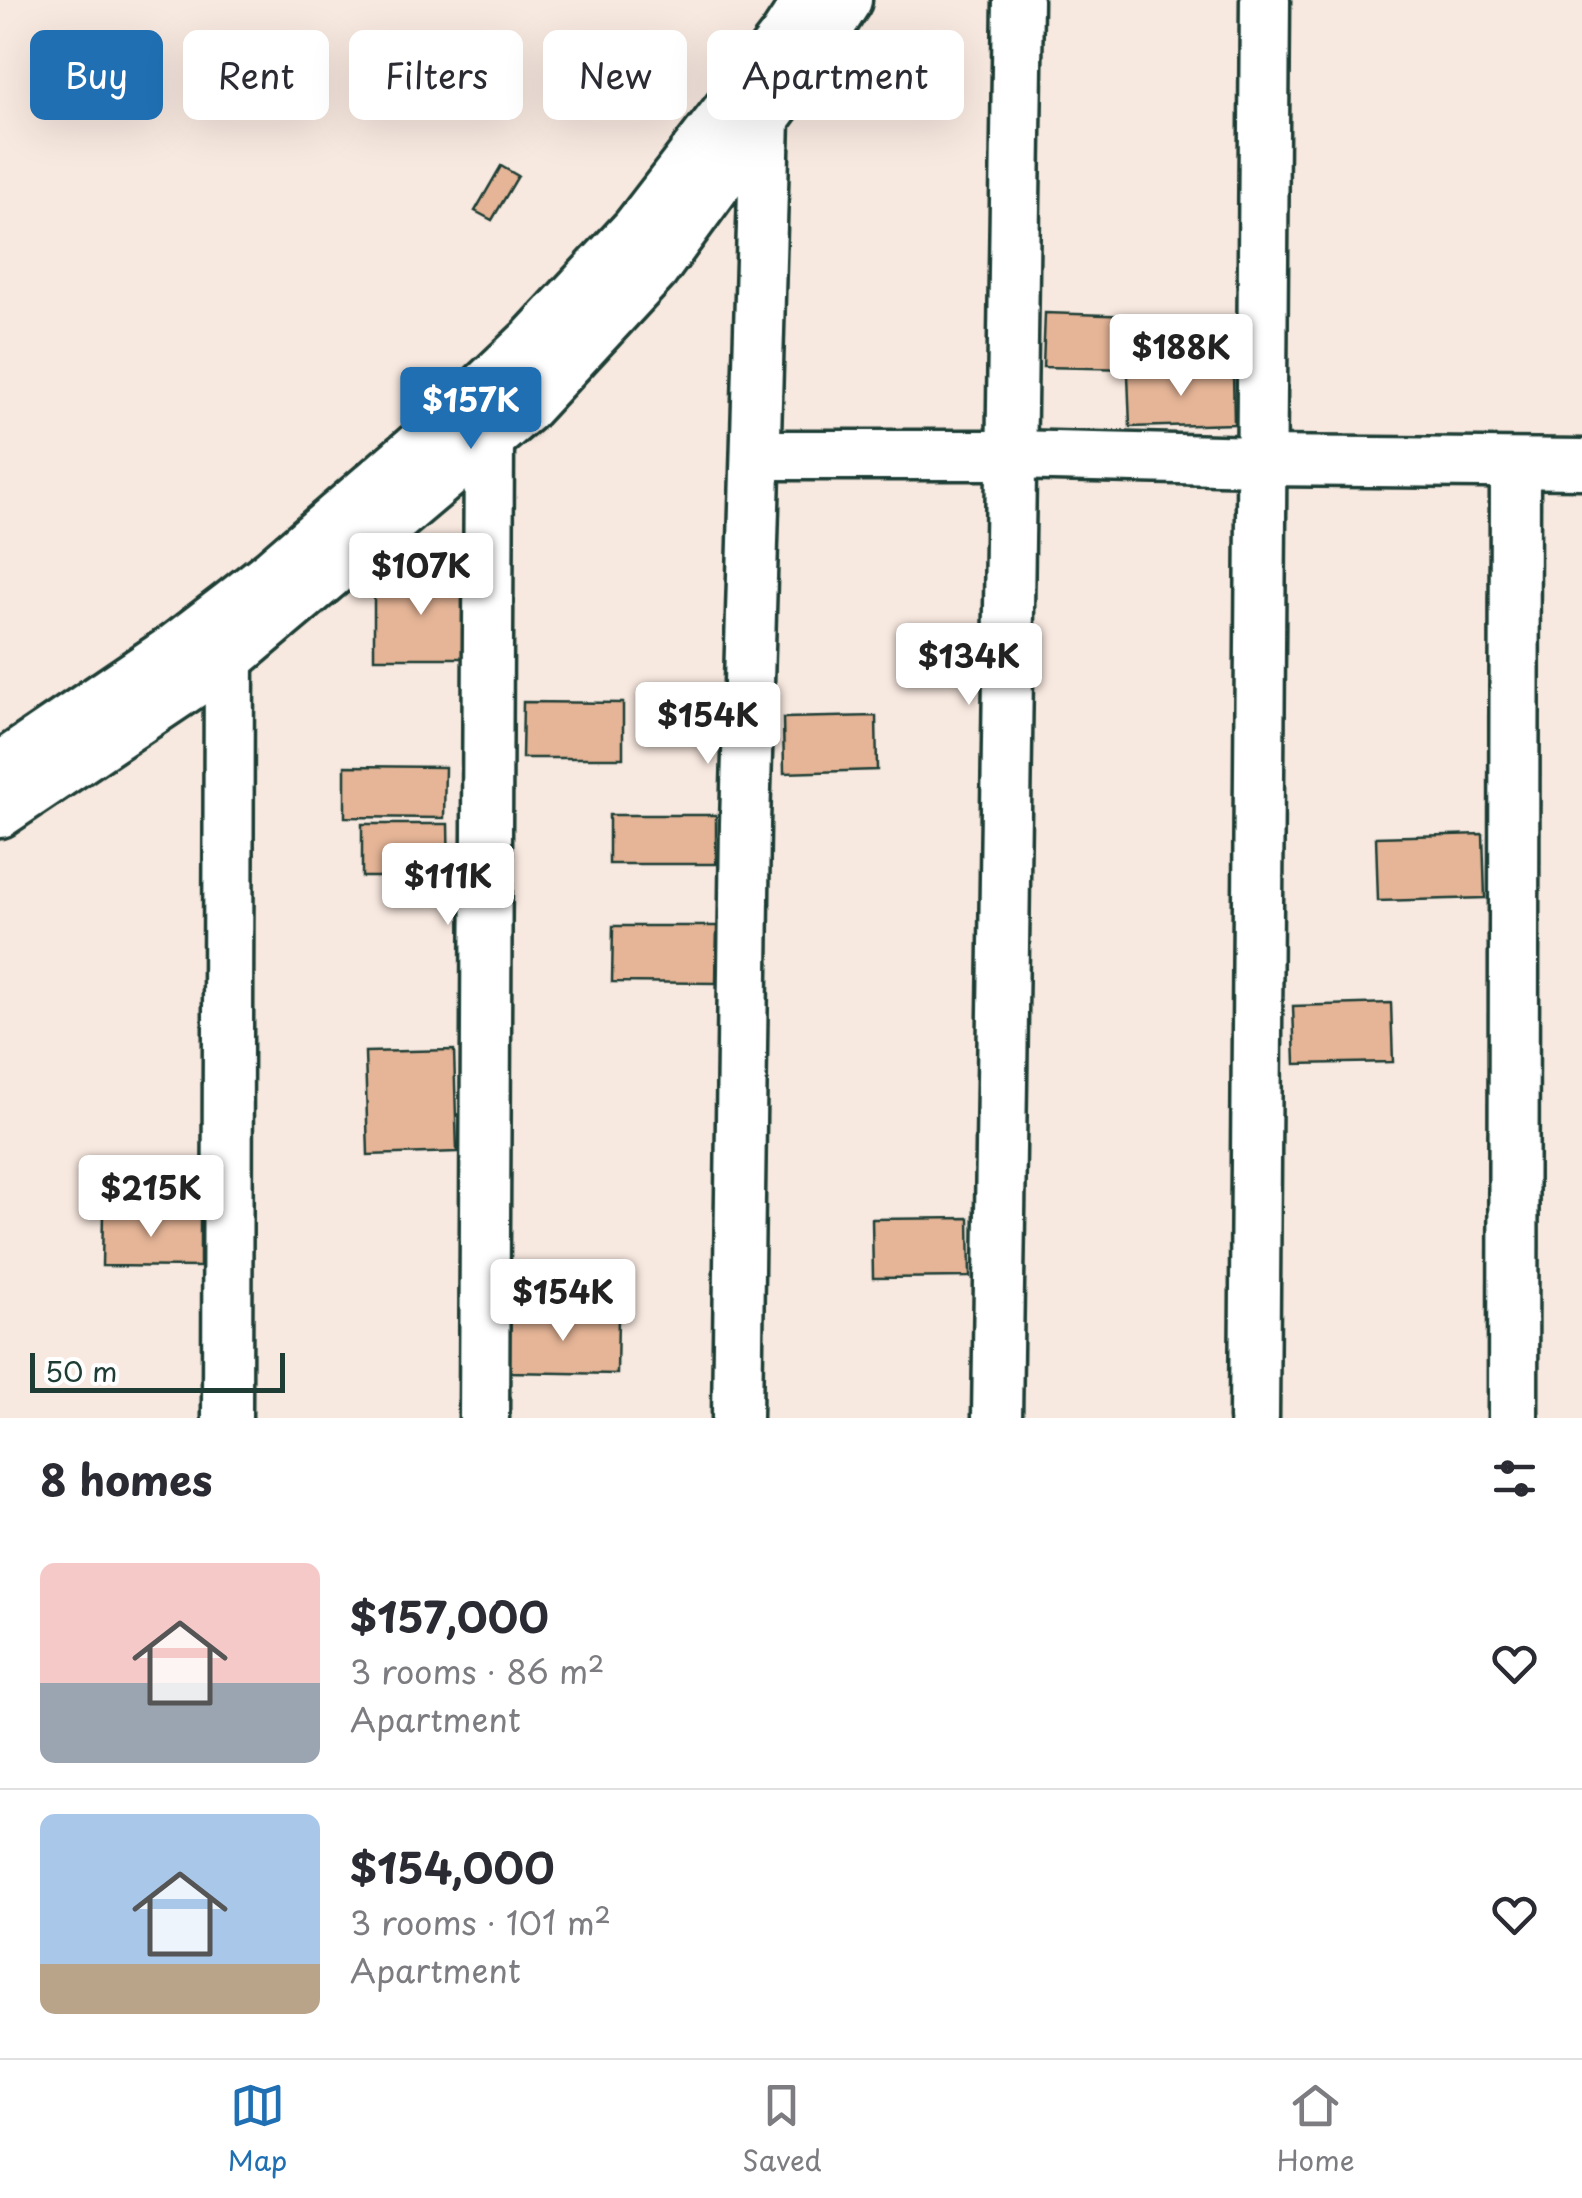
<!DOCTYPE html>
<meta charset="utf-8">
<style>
body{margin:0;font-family:"Playpen Sans",sans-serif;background:#f2f2f3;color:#2b2b33;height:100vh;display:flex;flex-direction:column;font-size:38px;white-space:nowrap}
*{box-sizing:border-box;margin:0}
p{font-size:32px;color:#7c7c81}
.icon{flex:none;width:55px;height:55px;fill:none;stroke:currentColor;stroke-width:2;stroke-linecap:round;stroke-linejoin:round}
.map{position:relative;height:1418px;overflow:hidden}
.details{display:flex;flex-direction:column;background:#fff;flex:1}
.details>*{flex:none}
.banner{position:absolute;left:30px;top:30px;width:1000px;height:90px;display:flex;gap:20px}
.scale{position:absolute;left:30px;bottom:25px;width:255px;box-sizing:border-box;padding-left:10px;border:5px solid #1f3d34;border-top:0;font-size:28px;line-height:35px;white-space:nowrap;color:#1f3d34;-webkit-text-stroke:8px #fff;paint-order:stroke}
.price{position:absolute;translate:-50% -85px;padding:0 22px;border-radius:10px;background:#fff;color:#222;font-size:32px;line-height:65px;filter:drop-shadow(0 2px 5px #0008)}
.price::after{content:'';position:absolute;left:50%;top:60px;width:30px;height:22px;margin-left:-15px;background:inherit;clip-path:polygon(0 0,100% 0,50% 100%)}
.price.current{background:#1f6fb2;color:#fff}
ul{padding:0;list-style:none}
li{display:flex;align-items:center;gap:30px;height:250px;padding:0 40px}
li+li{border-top:2px solid #e1e1e2}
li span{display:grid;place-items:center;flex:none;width:280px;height:200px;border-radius:15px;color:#555}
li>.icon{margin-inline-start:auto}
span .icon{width:120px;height:120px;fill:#fffc;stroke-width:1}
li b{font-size:42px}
h2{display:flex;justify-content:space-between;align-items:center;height:120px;padding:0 40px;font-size:42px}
.tag{padding:0 35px;border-radius:15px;background:#fff;box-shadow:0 10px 40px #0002;font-size:35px;line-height:90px}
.tag.current{background:#1f6fb2;color:#fff}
.menu{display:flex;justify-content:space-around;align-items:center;height:140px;border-top:2px solid #e1e1e2;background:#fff;font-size:28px;color:#7c7c81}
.menu a{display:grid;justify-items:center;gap:5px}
.menu .current{color:#1f6fb2}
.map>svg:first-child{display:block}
.building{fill:#e6b597;stroke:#1f3d34;stroke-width:2.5}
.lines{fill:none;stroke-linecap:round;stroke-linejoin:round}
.minor-casing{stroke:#1f3d34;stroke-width:55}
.minor{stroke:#fff;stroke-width:48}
</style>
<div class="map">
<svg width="1582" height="1418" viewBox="0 0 1582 1418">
<rect width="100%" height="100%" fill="#f8e9e0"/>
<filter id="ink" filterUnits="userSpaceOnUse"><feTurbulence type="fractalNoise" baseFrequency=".01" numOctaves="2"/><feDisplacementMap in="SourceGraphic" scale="20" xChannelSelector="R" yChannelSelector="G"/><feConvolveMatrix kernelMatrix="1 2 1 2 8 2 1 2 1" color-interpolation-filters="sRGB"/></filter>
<g filter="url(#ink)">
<g class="building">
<polygon points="501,166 518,176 492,220 475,211"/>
<polygon points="1045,313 1135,316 1134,369 1043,367"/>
<polygon points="1233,372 1234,424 1130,427 1128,375"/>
<rect x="374" y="578" width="93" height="80"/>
<polygon points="523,702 623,703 623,758 522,758"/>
<polygon points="876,716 877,770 784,773 783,718"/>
<polygon points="345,766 445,767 444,818 345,817"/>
<rect x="609" y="815" width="107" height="49"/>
<polygon points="362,824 448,824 449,877 362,877"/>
<polygon points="1483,834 1485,898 1378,901 1376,837"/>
<polygon points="613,926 717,926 716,983 612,982"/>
<polygon points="1391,1003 1393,1062 1295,1064 1293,1006"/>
<polygon points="454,1050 457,1152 368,1155 365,1052"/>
<polygon points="103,1212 200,1213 200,1267 102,1266"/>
<polygon points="969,1218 970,1277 873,1278 872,1219"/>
<polygon points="508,1314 618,1316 617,1374 507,1372"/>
</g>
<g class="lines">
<defs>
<g id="minor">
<polyline points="756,455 1011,455 1260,461 1582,464"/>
<polyline points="0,767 175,648 231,605 274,571 451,418 531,342 636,229 784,37 805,5"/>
<polyline points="0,813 228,660 525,409 654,270 814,51 847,0"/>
<polyline points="227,1418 229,637"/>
<polyline points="484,1418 489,438"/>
<polyline points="737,1418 745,824 765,119"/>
<polyline points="997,1418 1018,0"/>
<polyline points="1254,1418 1265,0"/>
<polyline points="1513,1418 1515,465"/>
</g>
</defs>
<use href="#minor" class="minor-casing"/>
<use href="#minor" class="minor"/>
</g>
</g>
</svg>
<div class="scale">50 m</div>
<b class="price" style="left:1181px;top:399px">$188K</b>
<b class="price current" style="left:471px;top:452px">$157K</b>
<b class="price" style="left:421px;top:618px">$107K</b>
<b class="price" style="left:969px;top:708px">$134K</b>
<b class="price" style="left:708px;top:767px">$154K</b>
<b class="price" style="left:448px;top:928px">$111K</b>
<b class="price" style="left:151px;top:1240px">$215K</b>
<b class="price" style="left:563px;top:1344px">$154K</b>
<div class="banner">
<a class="tag current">Buy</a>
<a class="tag">Rent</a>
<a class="tag">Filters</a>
<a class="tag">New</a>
<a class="tag">Apartment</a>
</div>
</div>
<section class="details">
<h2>8 homes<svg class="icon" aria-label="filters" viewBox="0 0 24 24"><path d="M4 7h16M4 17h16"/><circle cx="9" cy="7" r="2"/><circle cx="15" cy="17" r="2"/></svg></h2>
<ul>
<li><span style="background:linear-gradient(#f6c9c9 60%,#9aa5b1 0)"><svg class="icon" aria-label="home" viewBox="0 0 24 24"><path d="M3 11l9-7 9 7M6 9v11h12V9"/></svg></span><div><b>$157,000</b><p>3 rooms · 86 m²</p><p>Apartment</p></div><svg class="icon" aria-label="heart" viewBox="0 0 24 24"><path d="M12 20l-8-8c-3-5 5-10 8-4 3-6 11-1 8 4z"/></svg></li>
<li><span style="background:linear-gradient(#a9c7e8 75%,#b9a48a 0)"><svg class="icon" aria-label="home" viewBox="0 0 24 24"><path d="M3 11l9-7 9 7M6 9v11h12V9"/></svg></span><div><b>$154,000</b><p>3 rooms · 101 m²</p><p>Apartment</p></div><svg class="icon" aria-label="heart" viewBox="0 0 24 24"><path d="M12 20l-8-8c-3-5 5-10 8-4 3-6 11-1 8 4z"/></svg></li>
</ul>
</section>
<nav class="menu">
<a class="current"><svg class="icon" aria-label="map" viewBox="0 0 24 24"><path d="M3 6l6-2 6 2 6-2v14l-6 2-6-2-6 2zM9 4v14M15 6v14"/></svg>Map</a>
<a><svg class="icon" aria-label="saved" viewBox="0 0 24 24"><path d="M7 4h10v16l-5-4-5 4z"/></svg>Saved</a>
<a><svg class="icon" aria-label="home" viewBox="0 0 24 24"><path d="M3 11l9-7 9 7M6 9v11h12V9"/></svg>Home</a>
</nav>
